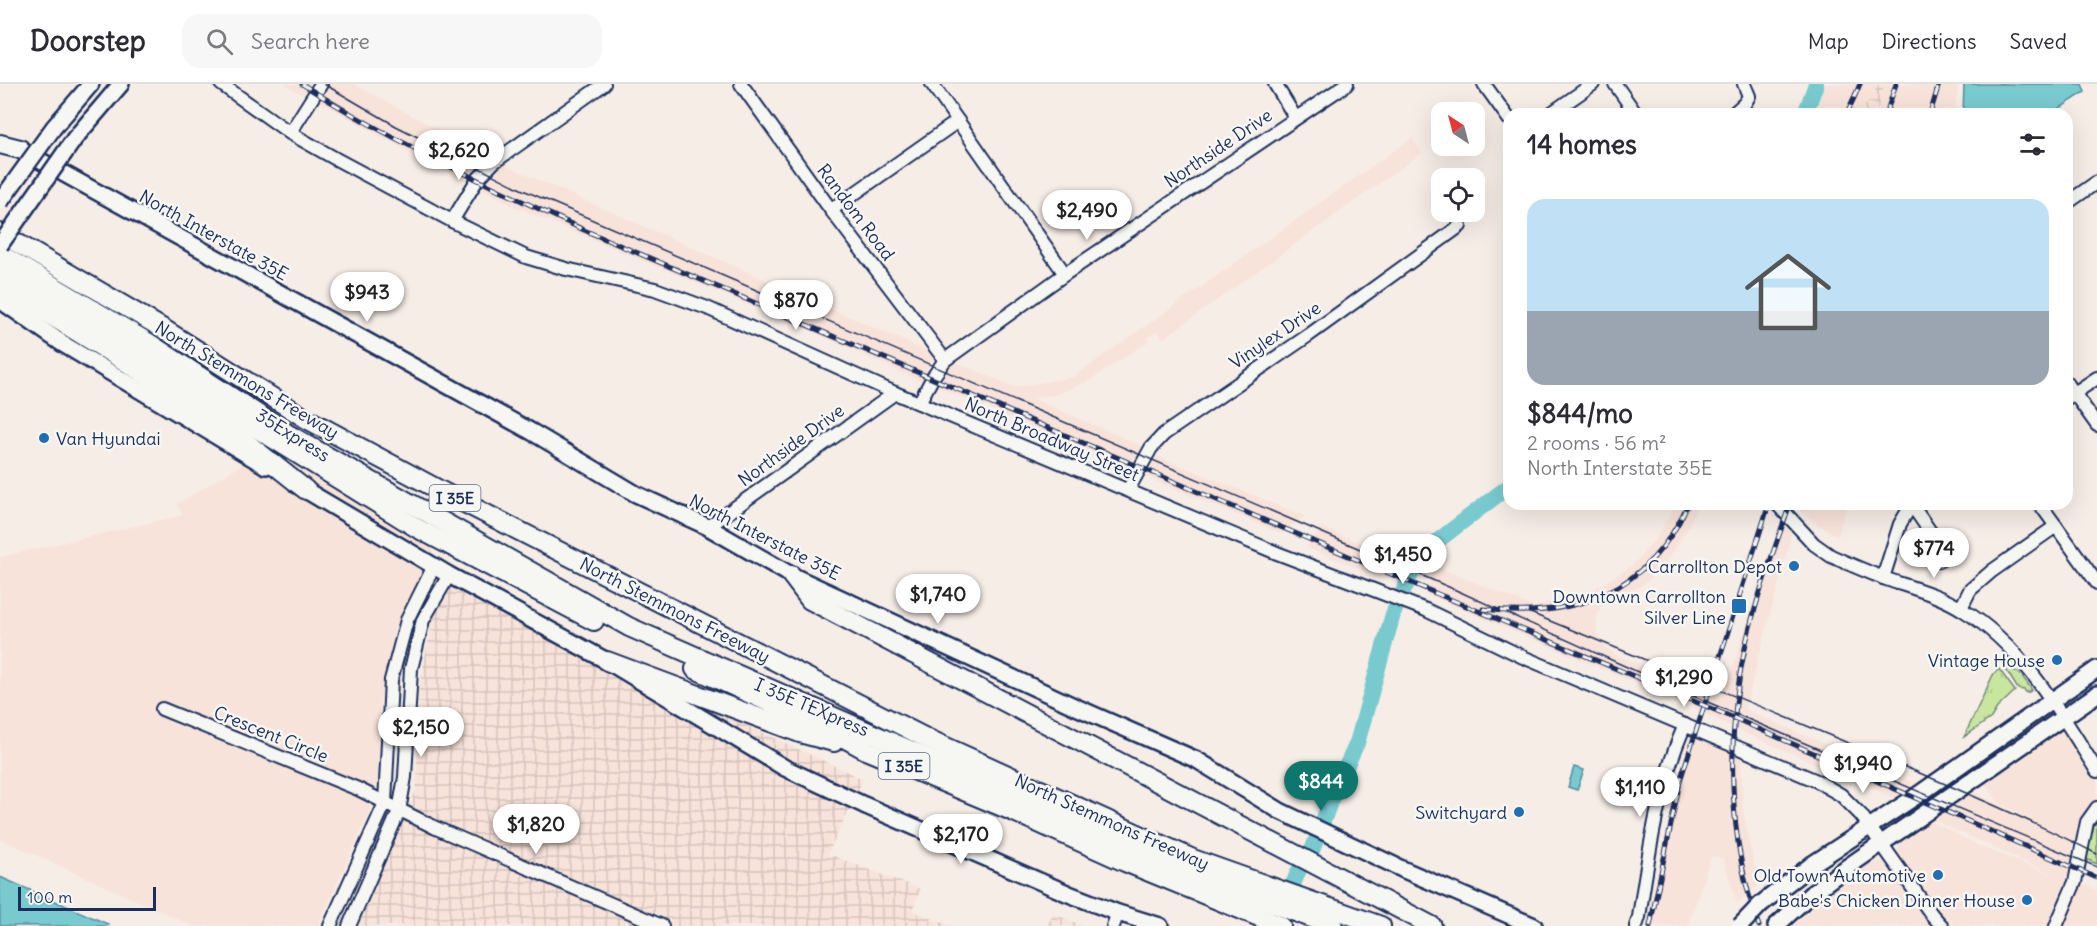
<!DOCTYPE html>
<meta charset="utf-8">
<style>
body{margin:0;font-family:Delius,sans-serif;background:#f7f7f7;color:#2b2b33;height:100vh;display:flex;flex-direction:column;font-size:22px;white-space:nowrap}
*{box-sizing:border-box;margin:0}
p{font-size:20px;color:#7c7c81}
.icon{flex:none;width:33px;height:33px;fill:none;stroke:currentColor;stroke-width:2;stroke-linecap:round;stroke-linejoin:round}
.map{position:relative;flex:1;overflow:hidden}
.drawer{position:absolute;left:1503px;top:24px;width:570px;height:402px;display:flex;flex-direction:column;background:#fff;border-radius:18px;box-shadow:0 6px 24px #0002}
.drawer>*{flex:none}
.needle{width:39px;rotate:324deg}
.tools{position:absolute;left:1431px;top:18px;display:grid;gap:12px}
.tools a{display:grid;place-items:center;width:54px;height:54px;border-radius:12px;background:#fff;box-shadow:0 6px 24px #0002;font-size:30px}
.scale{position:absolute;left:18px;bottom:15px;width:138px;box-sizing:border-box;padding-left:6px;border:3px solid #1b2f5e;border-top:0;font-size:16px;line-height:21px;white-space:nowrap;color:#1b2f5e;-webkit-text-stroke:4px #f6f6f2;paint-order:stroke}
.price{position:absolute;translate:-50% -51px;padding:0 14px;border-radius:21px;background:#fff;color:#222;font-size:20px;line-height:39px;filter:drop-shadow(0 2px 3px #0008)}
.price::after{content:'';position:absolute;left:50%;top:36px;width:18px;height:14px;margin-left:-9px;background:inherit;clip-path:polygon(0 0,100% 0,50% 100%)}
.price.selected{background:#0f766e;color:#fff}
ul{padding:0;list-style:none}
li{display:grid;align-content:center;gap:12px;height:318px;padding:0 24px}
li+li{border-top:2px solid #e1e1e2}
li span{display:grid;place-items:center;height:186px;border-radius:18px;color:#555}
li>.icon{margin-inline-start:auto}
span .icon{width:108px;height:108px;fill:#fffc;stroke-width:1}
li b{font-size:26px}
h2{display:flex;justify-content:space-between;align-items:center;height:72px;padding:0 24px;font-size:26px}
header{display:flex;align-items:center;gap:36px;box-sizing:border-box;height:84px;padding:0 30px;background:#fff;border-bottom:2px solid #e1e1e2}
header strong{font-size:28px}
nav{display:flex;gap:33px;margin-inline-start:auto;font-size:21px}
.search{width:420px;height:54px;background:#f7f7f7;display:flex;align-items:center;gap:15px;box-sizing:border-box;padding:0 21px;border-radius:18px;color:#7c7c81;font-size:22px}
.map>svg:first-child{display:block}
.built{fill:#f8e3da}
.industrial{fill:url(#industrial-grid)}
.grass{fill:url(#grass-tufts);stroke:#728a7e;stroke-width:1.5}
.green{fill:#c9e69e;stroke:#728a7e;stroke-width:1.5}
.water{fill:#79cacf;stroke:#538ca2;stroke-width:1.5}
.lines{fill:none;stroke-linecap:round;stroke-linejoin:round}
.river{stroke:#79cacf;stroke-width:16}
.minor-casing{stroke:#1b2f5e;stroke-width:16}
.major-casing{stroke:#1b2f5e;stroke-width:20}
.highway-casing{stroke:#1b2f5e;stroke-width:22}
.minor{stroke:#f6f6f2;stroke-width:12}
.major{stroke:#f6f6f2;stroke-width:15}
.highway{stroke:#f6f6f2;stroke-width:18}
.tram{stroke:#1b2f5e;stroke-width:1.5}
.rail-casing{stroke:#1b2f5e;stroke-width:5}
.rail{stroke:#f6f6f2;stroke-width:3;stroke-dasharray:9;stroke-linecap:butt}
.major-bridge-casing{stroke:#1b2f5e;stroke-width:20;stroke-linecap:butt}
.major-bridge{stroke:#f6f6f2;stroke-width:15}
.poi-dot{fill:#1f6fb2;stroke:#f6f6f2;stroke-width:2}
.labels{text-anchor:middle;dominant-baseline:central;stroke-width:5;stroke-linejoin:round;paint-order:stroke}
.shield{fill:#f6f6f2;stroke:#5d6b8a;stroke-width:1.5}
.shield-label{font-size:16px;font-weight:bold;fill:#1b2f5e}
.street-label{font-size:18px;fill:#1b2f5e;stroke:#f6f6f2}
.poi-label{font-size:18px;fill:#1b2f5e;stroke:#f6f6f2;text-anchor:end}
</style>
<header>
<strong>Doorstep</strong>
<div class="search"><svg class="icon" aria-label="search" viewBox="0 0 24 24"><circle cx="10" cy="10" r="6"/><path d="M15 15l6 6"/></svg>Search here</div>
<nav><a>Map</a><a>Directions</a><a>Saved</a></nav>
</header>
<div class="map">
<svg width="2097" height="842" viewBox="0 0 2097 842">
<defs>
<pattern id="industrial-grid" width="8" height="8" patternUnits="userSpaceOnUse" patternTransform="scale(1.5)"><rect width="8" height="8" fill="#f8e3da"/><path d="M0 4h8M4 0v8" fill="none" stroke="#d4c3be"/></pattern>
<pattern id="grass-tufts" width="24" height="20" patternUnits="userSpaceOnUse" patternTransform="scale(1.5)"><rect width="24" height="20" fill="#c9e69e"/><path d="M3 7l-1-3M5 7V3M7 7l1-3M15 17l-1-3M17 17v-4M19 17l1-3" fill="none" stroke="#acc68a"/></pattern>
</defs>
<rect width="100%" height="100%" fill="#f7ede7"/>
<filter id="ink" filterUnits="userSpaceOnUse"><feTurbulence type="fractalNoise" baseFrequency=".0167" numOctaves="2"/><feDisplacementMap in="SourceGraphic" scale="12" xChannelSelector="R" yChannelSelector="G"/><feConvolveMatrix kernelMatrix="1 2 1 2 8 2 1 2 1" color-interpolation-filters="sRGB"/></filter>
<g filter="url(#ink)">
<g class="built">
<polygon points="284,0 310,0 303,11"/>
<polygon points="329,0 354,0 488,73 467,98 421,75 317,16"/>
<polygon points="1824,0 1879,0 1860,30 1814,30"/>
<polygon points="1885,0 1959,0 1954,30 1876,30"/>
<polygon points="1412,54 1422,69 1163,255 1157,247 1147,254 1149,257 1091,296 1055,311 1032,314 1144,363 1130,384 940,304 939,301 953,277 1015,303 1073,293"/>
<polygon points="505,81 934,270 922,298 820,251 515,123 481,104"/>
<polygon points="280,357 440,451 394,548 380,619 377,697 369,729 318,842 193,842 0,755 0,473 183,431 177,420"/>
<polygon points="1157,372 1305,432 1282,450 1146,393"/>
<polygon points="1676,420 1698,420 1692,436 1677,462 1660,485 1643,501 1601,523 1597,530 1597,546 1600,556 1607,564 1614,570 1722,615 1781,439 1791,449 1790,457 1745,625 1914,699 1894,714 1740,647 1678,617 1426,510 1435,482 1534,523 1592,506 1633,481 1659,450"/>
<polygon points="1792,420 1847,420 1838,452 1816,440"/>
<polygon points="1322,443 1389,471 1380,493 1306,463"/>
<polygon points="2062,642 2097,695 2097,724 2076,756 2073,756 2069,789 2047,842 1956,842 1934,821 1900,770 1898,765 1899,760 1928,736 1987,765 2058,793 1933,736 1973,708 2062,751 1999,719 1983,697"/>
<polygon points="1689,652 1741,674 1743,725 1758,801 1737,820 1723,774 1711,773 1688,842 1646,842"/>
<polygon points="1882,777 1930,842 1793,842 1829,810 1872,778"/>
<polygon points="2079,799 2097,806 2097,842 2060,842"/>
</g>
<g class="industrial">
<polygon points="1879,0 1885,0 1876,30 1860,30"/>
<polygon points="454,500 487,522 863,695 828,770 920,805 913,827 952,842 358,842 416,706 419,604 433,533"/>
<polygon points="1053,830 1084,842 1047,842"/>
</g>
<g class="grass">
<path d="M2005,584c15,1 19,11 27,22l-5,3 -3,-3 -6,-1z"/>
<polygon points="1999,585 2015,607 1997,624 1991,634 1964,653 1993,591"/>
</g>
<polygon class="green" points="2097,731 2097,780 2086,775 2088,750"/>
<g class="water">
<polygon points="1964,0 2082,0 2085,8 2051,30 1963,30"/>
<polygon points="1574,683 1584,686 1577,706 1568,703"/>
<polygon points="0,793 108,840 107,842 0,842"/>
</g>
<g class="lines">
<g class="river">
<polyline points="1805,30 1816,0"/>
<polyline points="1284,822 1301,781 1310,772 1332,713 1357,659 1393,530 1418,475 1440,455 1509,402"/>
</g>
<defs>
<g id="minor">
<polyline points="221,0 290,49 336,75 452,137 526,173 566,185 655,205 707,224 895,309 1277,469 1426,526 1523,573 1817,697 1841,711 1861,731 1932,831 1942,842"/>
<polyline points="741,0 831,126 945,276"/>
<polyline points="932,0 1065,190"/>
<polyline points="1275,0 1295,33"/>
<polyline points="1484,0 1509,35"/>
<polyline points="1615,0 1636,30"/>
<polyline points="1550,30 1593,0"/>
<polyline points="1733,30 1745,19 1749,12 1744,0"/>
<polyline points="290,49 321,0"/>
<polyline points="2067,119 2097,98"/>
<polyline points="831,126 958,37"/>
<polyline points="452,137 477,96 494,78 604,0"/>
<polyline points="2067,299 2097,341"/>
<polyline points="2067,314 2097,294"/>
<polyline points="919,319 933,293 945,276 1065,190 1347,0"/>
<polyline points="1128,406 1151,364 1164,350 1309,251 1460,142"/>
<path d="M1777,420l37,40 17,12c18,8 37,16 55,23 26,9 54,16 77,31 60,36 98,104 134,161"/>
<polyline points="1911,420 1936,456 1939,477"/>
<polyline points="2040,420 2097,499"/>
<polyline points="708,443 895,309"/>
<polyline points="1883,494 1900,440 1912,420"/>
<polyline points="1961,524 1970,506 1992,487 2056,442"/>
<polyline points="162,625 358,705 436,744 662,842"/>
<polyline points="330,842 385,719 391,596 407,536 434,482"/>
<polyline points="349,842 399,727 405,693 411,585 423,536 449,491"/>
<polyline points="1113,842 1118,829"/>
<path d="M1636,842l3,-9c10,-65 19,-132 46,-192"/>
<polyline points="2056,842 2075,798 2087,738 2097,724"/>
</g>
<g id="major">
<polyline points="54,43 91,0"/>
<polyline points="75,54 121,0"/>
<polyline points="21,66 532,348 636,410 708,443 791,491 1076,623 1197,676 1280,727 1402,785 1534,842"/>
<polyline points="0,216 63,260 266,382"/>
<polyline points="297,401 449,491 607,577 785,684 864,721 1069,810 1118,829 1160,842"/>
<polyline points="1761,820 1814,779 1915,713 2097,585"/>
<polyline points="1776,842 1811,810 1846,784 2097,610"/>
</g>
<g id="highway">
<polyline points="0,60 20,65"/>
<polyline points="0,149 167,247 305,334 443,408 924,653 1193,775 1381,842"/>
<polyline points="0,170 149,259 288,350 629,543 1188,788 1333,842"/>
<polyline points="0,185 417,444 594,537"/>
<polyline points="0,200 126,278 237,351 306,406"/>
<polyline points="791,491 810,516 1432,842"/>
<polyline points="607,577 800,649 834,658"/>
<polyline points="695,585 826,644 868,667 1012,727 1125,778 1281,842"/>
</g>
</defs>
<use href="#minor" class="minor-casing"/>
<use href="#major" class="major-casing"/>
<use href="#highway" class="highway-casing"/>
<use href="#minor" class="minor"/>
<use href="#major" class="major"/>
<use href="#highway" class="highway"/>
<g class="tram">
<polyline points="324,0 396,42 523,106 1458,507 1658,597 2097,783"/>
<path d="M1528,528c124,51 248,100 370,152 67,28 135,57 199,90"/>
</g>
<defs>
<g id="rail">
<path d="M302,0c89,57 186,101 282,146l856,365 294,123 363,160"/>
<polyline points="1847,30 1860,0"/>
<polyline points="1886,30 1896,0"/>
<polyline points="1930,30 1939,0"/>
<path d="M1483,525c91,11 166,-17 205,-105"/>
<polyline points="1650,842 1680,697 1769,420"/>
<path d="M1759,842c-32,-86 -33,-194 -13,-283 11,-47 28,-93 44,-139"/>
</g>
</defs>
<use href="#rail" class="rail-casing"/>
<use href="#rail" class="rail"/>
<defs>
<g id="major-bridge">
<polyline points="0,118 54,43"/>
<polyline points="0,161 75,54"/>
<polyline points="1740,842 1761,820"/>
</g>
</defs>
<use href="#major-bridge" class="major-bridge-casing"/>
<use href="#major-bridge" class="major-bridge"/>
</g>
</g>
<g class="poi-dot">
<circle cx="44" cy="354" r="6"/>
<circle cx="1794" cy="482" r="6"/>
<rect x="1731" y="514" width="16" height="16" rx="3"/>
<circle cx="2057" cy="576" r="6"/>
<circle cx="1519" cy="728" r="6"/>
<circle cx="1938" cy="791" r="6"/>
<circle cx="2027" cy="816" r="6"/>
</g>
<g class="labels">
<g class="shield">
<rect x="429.5" y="401" width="51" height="26" rx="4.5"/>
<rect x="878.5" y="669" width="51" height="26" rx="4.5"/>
</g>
<g class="shield-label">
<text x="455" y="414">I 35E</text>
<text x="904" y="682">I 35E</text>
</g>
<g class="street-label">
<text transform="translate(1218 64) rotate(-34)">Northside Drive</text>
<text transform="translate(856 128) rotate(53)">Random Road</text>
<text transform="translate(214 151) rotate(29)">North Interstate 35E</text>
<text transform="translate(1275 251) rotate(-34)">Vinylex Drive</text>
<text transform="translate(247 296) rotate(31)">North Stemmons Freeway</text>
<text transform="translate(293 351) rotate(32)">35Express</text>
<text transform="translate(1052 355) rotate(23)">North Broadway Street</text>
<text transform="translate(791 361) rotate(-36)">Northside Drive</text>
<text transform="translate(765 453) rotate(27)">North Interstate 35E</text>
<text transform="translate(675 526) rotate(27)">North Stemmons Freeway</text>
<text transform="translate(812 623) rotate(23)">I 35E TEXpress</text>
<text transform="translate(271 650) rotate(22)">Crescent Circle</text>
<text transform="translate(1112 738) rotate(24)">North Stemmons Freeway</text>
</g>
<g class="poi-label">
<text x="56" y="354" text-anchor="start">Van Hyundai</text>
<text x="1782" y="482">Carrollton Depot</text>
<text x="1726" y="512">Downtown Carrollton<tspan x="1726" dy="21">Silver Line</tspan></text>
<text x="2045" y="576">Vintage House</text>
<text x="1507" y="728">Switchyard</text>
<text x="1926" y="791">Old Town Automotive</text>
<text x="2015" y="816">Babe's Chicken Dinner House</text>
</g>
</g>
</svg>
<div class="tools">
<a><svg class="needle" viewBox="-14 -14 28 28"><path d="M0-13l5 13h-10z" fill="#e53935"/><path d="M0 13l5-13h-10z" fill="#7c7c81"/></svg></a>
<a><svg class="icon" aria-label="locate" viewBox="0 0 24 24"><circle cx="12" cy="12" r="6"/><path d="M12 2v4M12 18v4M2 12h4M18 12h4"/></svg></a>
</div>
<div class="scale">100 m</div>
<b class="price" style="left:459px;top:97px">$2,620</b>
<b class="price" style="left:1087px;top:157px">$2,490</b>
<b class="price" style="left:367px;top:239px">$943</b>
<b class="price" style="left:796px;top:247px">$870</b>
<b class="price" style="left:1934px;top:495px">$774</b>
<b class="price" style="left:1403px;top:501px">$1,450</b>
<b class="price" style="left:938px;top:541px">$1,740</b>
<b class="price" style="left:1684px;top:624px">$1,290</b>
<b class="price" style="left:421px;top:674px">$2,150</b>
<b class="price" style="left:1863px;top:710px">$1,940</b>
<b class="price selected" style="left:1321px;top:728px">$844</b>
<b class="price" style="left:1640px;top:734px">$1,110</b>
<b class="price" style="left:536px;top:771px">$1,820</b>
<b class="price" style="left:961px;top:781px">$2,170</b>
<section class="drawer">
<h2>14 homes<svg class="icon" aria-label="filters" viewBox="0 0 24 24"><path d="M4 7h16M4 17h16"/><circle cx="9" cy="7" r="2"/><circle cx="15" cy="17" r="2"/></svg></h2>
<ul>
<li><span style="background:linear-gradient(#bfe0f5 60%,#9aa5b1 0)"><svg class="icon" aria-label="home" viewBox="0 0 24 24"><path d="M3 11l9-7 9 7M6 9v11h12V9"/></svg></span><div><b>$844/mo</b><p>2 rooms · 56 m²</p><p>North Interstate 35E</p></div></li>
</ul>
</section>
</div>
